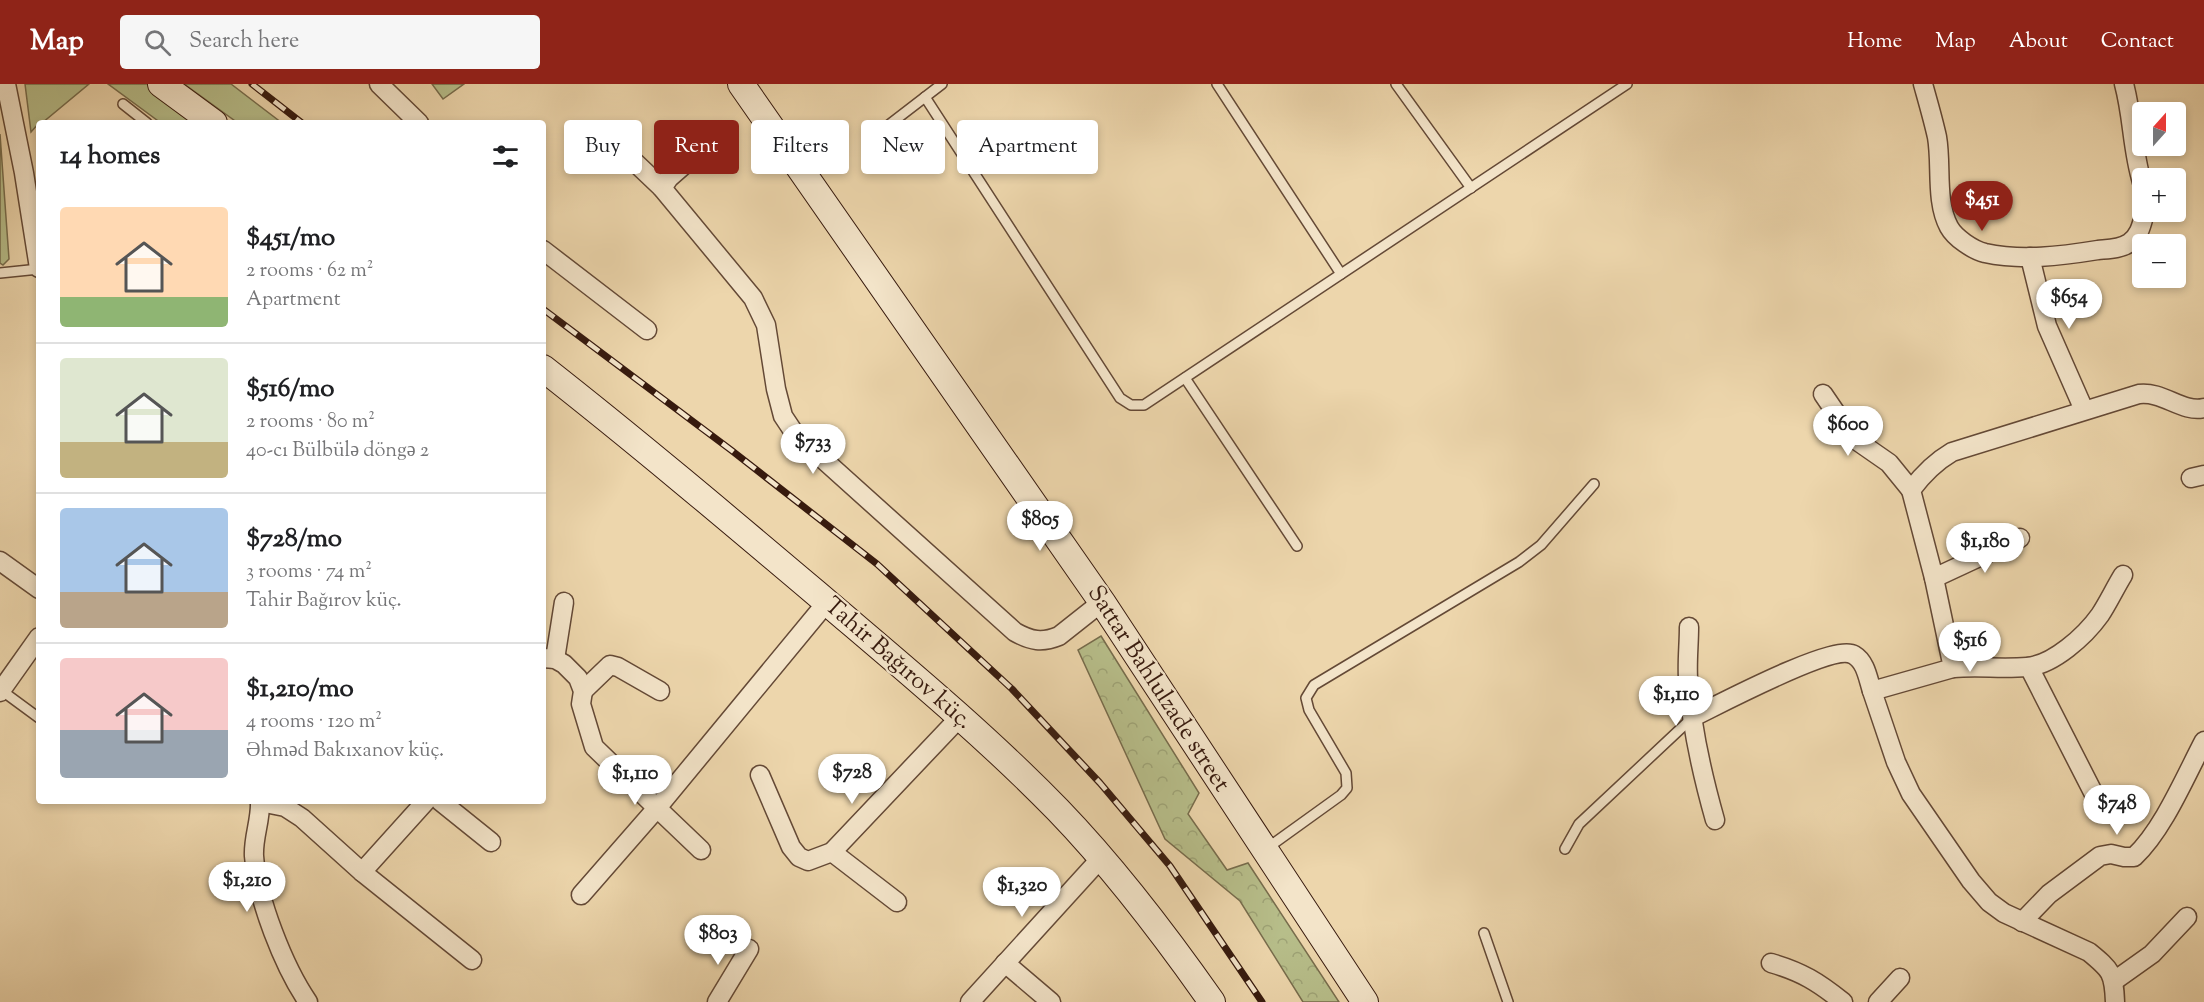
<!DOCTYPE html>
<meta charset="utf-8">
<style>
body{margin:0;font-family:"Sorts Mill Goudy",serif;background:#f6f6f6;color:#202124;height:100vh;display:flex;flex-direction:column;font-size:22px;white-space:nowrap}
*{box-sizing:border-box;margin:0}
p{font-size:20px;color:#757577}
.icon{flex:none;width:33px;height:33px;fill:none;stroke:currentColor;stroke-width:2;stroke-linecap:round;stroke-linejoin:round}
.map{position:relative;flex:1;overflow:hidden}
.details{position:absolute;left:36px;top:36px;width:510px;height:684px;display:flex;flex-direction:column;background:#fff;border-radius:6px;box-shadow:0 3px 9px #0003}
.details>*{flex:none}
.top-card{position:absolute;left:564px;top:36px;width:570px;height:54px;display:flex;gap:12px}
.needle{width:39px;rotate:21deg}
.tools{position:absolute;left:2132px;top:18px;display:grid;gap:12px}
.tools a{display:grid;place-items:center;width:54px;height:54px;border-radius:6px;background:#fff;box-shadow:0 3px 9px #0003;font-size:30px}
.price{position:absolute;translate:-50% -51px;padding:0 14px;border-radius:21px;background:#fff;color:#222;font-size:20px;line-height:39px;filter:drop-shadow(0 2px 3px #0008)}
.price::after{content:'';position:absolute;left:50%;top:36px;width:18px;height:14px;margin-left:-9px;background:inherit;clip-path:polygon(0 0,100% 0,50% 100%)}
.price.active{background:#8f2418;color:#fff}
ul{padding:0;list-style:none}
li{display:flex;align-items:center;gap:18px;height:150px;padding:0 24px}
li+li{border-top:2px solid #e0e0e0}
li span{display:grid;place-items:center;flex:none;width:168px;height:120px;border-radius:6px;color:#555}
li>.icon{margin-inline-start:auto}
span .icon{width:72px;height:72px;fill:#fffc;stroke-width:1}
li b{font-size:26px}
h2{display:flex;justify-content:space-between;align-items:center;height:72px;padding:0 24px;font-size:26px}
.tag{padding:0 21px;border-radius:6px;background:#fff;box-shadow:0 3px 9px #0003;font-size:21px;line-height:54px}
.tag.active{background:#8f2418;color:#fff}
header{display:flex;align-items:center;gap:36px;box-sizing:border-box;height:84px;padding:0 30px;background:#8f2418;color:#fff}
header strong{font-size:28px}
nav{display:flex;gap:33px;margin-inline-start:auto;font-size:21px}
.search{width:420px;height:54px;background:#f6f6f6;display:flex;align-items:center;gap:15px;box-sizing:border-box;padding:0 21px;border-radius:6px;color:#757577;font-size:22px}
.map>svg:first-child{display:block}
.forest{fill:url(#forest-crowns);stroke:#776c4c;stroke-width:1.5}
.green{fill:#b7be8a;stroke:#776c4c;stroke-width:1.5}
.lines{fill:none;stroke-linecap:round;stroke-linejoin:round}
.lane-casing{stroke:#644936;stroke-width:12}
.street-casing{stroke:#644936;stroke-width:21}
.secondary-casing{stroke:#371a0e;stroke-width:28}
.lane{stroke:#f3e4c9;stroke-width:9}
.street{stroke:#f3e4c9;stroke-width:18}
.secondary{stroke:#f3e4c9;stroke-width:26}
.rail-casing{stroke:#371a0e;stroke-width:7}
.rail{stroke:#f3e4c9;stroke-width:4.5;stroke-dasharray:14;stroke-linecap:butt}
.labels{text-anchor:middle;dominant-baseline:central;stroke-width:4.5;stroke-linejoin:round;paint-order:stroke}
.street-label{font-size:24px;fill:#371a0e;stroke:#f3e4c9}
</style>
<header>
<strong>Map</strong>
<div class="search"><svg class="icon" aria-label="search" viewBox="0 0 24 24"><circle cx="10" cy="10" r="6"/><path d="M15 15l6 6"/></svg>Search here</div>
<nav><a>Home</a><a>Map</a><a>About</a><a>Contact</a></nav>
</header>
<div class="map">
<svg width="2204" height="918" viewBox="0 0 2204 918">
<defs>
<pattern id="forest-crowns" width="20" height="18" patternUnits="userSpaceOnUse" patternTransform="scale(1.5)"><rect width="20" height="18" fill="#b7be8a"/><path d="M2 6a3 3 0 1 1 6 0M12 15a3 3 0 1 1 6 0" fill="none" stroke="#9ea376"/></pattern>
</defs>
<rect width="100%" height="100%" fill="#edd6ac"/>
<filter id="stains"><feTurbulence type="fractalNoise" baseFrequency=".00333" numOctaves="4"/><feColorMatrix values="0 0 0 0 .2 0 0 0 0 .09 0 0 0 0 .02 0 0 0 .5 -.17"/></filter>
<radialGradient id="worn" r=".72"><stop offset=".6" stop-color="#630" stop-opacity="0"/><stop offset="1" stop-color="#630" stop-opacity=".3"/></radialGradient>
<polygon class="forest" points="1101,552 1199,709 1188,730 1227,786 1248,779 1339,918 1303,918 1240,817 1165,755 1078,566"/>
<g class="green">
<polygon points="25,0 89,0 42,39 39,39 31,48"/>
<polygon points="108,0 148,0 200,39 161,39"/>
<polygon points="184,0 231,0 282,39 238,39"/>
<polygon points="432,0 464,0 443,15"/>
<polygon points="0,50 9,175 3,181 0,179"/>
</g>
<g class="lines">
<defs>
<g id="lane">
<polyline points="1217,0 1341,190"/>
<polyline points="1396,0 1471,104"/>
<polyline points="925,13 1120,314 1131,321 1144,321 1627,0"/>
<polyline points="123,20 147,39"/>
<polyline points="877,50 942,0"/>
<polyline points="0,189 39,185"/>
<polyline points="1185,294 1297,462"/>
<polyline points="1,606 39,634"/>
<polyline points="1266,765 1341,711 1347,704 1346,689 1309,626 1306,614 1314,601 1519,478 1541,461 1594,400"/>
<polyline points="1565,765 1579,740 1692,634"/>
<polyline points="1484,849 1508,918"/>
</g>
<g id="street">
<polyline points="6,0 24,89 39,184"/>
<polyline points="379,0 419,39"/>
<path d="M1923,0c5,18 10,35 14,53 5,28 -2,64 12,90 6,11 24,23 36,26 37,8 76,3 113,-3 10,-1 23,-1 31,-7 11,-7 13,-20 16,-31"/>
<path d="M2124,0c9,33 8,66 18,98"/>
<path d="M622,66l40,38 91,110 13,27 10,64 7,27 12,18 220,198c16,9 27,11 44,4l43,-34"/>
<polyline points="662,104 669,94 685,80"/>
<polyline points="543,166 647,246"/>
<polyline points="2030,173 2047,242 2084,326"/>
<polyline points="1823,310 1853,354 1889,379 1911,406"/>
<polyline points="2191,394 2204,391"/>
<polyline points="0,477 39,505"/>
<polyline points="1934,494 2020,454"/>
<path d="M1689,543c0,17 -2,34 -1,51 3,48 14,96 27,142"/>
<polyline points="543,574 555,575 564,580 578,594 583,607 581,620 594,663 657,724 827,518"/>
<polyline points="555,575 564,518"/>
<polyline points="2029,583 2098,718"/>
<path d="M1953,584c25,-2 49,1 74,-1 26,-2 58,-31 73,-52 8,-12 15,-27 23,-40"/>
<polyline points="583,607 610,581 618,583 660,607"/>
<polyline points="0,608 39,553"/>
<path d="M1693,633c25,-12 141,-74 161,-62 12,7 14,24 18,36"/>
<polyline points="760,691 791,763 799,773 808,777 832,768 960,633"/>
<path d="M260,717c1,19 -7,36 -6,55 3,43 30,111 54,146"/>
<polyline points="440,717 491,758"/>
<polyline points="260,718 285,723 302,734 362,788 472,876"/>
<polyline points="832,768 897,818"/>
<polyline points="362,788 426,717"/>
<polyline points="581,811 657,724 701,766"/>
<path d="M2022,838l27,-28 51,-38 11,-2 13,3h10c29,-27 51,-80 70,-116"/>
<polyline points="1005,879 1051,918"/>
<path d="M1771,879c31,9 47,19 72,39"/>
<polyline points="2114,897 2152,870 2187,833"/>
<polyline points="717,918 749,865"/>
<polyline points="970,918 1101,774"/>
<polyline points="1878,918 1900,894"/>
<path d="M2115,918c-1,-29 -4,-32 -26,-50l-85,-39 -15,-11 -18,-21 -60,-87 -15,-32 -24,-71 81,-23 -19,-90 -23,-88c12,-16 24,-28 41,-38l187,-58c24,-3 43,19 65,14"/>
</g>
<g id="secondary">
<polyline points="161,0 214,39"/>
<polyline points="741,0 1102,518 1365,918"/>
<path d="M543,284c93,73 183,149 273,225 82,70 166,139 242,217 57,59 107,125 154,192"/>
</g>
</defs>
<use href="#lane" class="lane-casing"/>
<use href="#street" class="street-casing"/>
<use href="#secondary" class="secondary-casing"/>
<use href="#lane" class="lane"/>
<use href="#street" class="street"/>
<use href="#secondary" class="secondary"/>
<defs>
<g id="rail">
<polyline points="252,0 302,39"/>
<polyline points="543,225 731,366 877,480 1012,605 1100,699 1170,782 1262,918"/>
</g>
</defs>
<use href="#rail" class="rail-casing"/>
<use href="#rail" class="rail"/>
</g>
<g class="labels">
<g class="street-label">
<text transform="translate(898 580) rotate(41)">Tahir Bağırov küç.</text>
<text transform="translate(1158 605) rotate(57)">Sattar Bahlulzade street</text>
</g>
</g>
<rect width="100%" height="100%" filter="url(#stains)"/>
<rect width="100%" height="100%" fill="url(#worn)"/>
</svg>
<div class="tools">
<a><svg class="needle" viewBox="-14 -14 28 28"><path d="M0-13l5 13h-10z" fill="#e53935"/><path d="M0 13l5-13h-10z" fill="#757577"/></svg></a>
<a>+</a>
<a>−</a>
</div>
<b class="price active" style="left:1982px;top:148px">$451</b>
<b class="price" style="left:2069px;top:246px">$654</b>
<b class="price" style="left:1848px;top:373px">$600</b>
<b class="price" style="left:813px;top:391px">$733</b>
<b class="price" style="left:1040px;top:468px">$805</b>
<b class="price" style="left:1985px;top:490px">$1,180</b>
<b class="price" style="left:1970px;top:589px">$516</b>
<b class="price" style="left:1676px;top:643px">$1,110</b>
<b class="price" style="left:852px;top:721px">$728</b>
<b class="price" style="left:635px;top:722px">$1,110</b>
<b class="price" style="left:2117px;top:752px">$748</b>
<b class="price" style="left:247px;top:829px">$1,210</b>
<b class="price" style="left:1022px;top:834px">$1,320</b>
<b class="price" style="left:718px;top:882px">$803</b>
<div class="top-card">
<a class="tag">Buy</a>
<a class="tag active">Rent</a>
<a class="tag">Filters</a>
<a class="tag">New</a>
<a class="tag">Apartment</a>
</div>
<section class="details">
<h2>14 homes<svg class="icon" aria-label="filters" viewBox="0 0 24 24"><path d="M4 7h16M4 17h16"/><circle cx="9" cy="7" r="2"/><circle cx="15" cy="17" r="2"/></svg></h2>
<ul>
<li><span style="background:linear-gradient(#ffd9b3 75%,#8fb573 0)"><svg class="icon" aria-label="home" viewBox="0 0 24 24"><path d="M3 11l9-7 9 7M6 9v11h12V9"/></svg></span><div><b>$451/mo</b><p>2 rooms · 62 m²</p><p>Apartment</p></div></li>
<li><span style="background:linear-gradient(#dfe7d0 70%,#c2b280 0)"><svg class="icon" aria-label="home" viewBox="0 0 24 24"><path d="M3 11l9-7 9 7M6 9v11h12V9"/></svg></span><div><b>$516/mo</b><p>2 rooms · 80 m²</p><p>40-cı Bülbülə döngə 2</p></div></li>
<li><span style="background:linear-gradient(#a9c7e8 70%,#b9a48a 0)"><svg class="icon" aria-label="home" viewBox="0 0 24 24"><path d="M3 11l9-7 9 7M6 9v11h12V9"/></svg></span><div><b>$728/mo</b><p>3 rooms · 74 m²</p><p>Tahir Bağırov küç.</p></div></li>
<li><span style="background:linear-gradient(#f6c9c9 60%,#9aa5b1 0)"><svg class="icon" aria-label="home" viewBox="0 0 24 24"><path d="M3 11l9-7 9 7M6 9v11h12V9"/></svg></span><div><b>$1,210/mo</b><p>4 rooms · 120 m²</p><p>Əhməd Bakıxanov küç.</p></div></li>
</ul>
</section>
</div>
